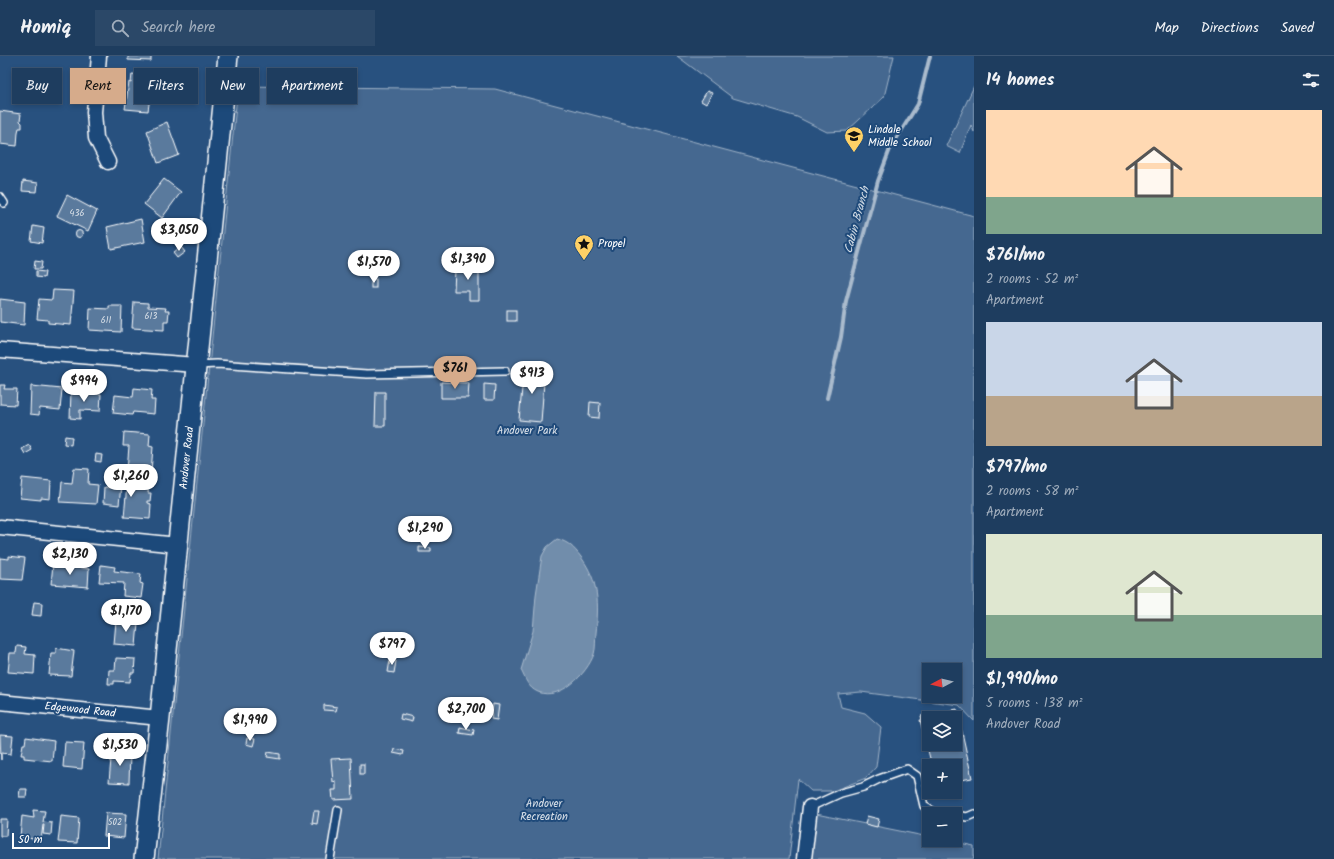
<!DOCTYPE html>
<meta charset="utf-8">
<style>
body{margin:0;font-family:Kalam,sans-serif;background:#2b4868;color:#f1f3f6;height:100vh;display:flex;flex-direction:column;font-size:15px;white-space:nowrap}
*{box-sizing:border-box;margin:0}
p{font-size:13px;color:#a1aebd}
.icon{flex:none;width:22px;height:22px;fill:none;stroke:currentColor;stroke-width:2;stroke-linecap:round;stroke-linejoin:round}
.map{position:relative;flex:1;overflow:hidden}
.panel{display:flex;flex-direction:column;background:#1e3d5f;width:360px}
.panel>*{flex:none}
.top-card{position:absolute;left:12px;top:12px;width:380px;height:36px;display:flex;gap:8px}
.needle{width:26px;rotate:263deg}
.fabs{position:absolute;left:922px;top:607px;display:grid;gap:8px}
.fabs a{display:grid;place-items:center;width:40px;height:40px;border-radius:0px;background:#1e3d5f;box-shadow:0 2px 6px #0003,0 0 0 1px #3c5674;font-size:20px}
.scale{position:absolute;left:12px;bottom:10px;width:98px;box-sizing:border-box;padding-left:4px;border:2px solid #fff;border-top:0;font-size:11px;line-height:14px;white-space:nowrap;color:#fff;-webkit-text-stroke:3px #1f4a7a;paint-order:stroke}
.price{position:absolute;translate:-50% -34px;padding:0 9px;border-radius:14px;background:#fff;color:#222;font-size:13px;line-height:26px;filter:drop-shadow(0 1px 2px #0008)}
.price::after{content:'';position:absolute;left:50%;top:24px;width:12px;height:9px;margin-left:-6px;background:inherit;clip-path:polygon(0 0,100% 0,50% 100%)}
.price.active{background:#d6ab8b;color:#111}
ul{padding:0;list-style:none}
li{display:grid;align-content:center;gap:8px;height:212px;padding:0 12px}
li span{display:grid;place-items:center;height:124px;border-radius:0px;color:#555}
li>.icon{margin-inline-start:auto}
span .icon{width:72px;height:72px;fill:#fffc;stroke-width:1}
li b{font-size:17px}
h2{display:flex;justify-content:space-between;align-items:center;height:48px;padding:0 12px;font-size:17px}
.chip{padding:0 14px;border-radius:0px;background:#1e3d5f;box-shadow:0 2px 6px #0003,0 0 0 1px #3c5674;font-size:14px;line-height:36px}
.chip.active{background:#d6ab8b;color:#111}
header{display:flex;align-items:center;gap:24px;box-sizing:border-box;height:56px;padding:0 20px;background:#1e3d5f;border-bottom:1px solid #3c5674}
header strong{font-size:19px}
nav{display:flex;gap:22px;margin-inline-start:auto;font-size:14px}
.search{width:280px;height:36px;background:#2b4868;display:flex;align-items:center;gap:10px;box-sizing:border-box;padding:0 14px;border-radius:0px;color:#a1aebd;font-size:15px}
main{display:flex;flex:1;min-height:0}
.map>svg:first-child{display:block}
.green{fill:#446890;stroke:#a2b4c8;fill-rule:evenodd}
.water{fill:#718dab;stroke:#aabbcd}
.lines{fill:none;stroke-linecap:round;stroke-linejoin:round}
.stream{stroke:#aabbcd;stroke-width:4}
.building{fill:#5a7a9d;stroke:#fff;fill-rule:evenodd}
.lane-casing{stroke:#fff;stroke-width:10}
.street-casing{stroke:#fff;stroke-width:17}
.secondary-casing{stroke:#fff;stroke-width:22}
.lane{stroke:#1f4a7a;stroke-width:7}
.street{stroke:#1f4a7a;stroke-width:14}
.secondary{stroke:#1f4a7a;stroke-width:19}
.labels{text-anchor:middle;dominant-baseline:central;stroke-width:4;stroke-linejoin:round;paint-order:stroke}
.number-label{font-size:9px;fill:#d6dee6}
.poi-label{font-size:11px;fill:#fff;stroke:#1f4a7a;text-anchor:start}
.park-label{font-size:11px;fill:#dae1e9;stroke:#1f4a7a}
.street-label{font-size:11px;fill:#fff;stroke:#1f4a7a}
.water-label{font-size:12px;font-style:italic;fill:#d4dde6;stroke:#1f4a7a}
</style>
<header>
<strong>Homiq</strong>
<div class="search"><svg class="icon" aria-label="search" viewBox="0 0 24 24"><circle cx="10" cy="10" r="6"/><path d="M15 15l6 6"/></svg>Search here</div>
<nav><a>Map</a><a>Directions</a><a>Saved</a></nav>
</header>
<main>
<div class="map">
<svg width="974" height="803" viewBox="0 0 974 803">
<rect width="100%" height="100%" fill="#28517f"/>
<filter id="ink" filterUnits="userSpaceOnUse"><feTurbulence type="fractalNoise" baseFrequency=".025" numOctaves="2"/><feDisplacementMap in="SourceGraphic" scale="8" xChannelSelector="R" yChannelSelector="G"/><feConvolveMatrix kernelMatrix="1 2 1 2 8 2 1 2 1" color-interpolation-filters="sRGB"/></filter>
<g filter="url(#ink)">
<g class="green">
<polygon points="677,0 894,0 884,41 847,75 827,76 797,61 733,42"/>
<path d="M238,30l257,3 479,127v505l-15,-16 -98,-13 -23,2 3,13 24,6 16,14 -5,40 -10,11 -33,13h-22l-13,-12 -9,80h-631zM929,614h26v26h-26z"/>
<polygon points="974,30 974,76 971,69 960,97 946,90"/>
<polygon points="816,758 929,781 929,784 946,784 974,790 974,803 811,803"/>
</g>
<path class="water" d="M557,483c12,3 17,9 24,18 18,25 18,46 15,76 -1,7 0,15 -2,21 -7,20 -34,47 -56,38 -10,-4 -13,-14 -17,-22l12,-39 3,-36 6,-39 5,-9z"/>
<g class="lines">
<polyline class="stream" points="827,342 841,281 846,245 878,125 890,93 918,48 930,0"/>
</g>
<g class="building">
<polygon points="128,0 151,0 151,5 128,4"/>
<polygon points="132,18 153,20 148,55 125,53 129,26 131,27"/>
<polygon points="178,22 184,22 184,31 177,31"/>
<polygon points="707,35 712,37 706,48 701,45"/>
<polygon points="0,55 21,58 20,65 22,67 22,72 19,72 18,76 17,90 0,88"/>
<polygon points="167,66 179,99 158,107 147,75"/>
<polygon points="164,123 181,136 162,162 144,148"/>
<polygon points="23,125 38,127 37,136 22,135"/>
<polygon points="67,139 97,155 88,175 57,160"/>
<polygon points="141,163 145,186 111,193 107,171"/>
<polygon points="33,170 44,172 42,187 31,185"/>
<circle cx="79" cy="178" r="3.5"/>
<polygon points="181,191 185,196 177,202 173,197"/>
<polygon points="365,196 373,196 373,205 365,204"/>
<polygon points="35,205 42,206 41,213 34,213"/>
<polygon points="460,209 474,209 474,215 479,215 479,244 469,244 469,235 454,235 455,214 460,214"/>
<polygon points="36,215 45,216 44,222 36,221"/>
<rect x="371" y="223" width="5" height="9"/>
<polygon points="53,234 74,235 71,269 48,267 48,264 37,263 39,243 52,244"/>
<polygon points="0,243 25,246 24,269 0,266"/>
<polygon points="134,246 148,247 148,251 166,252 165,255 169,255 168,265 164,265 164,274 132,272"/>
<polygon points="109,250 122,250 121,276 89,274 90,252 109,253"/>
<rect x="507" y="254" width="9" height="11"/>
<polygon points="524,311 545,313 541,366 519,364"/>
<polygon points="441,326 469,327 468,342 441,342"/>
<polygon points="484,328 495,329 494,344 484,344"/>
<polygon points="0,329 5,329 4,333 17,333 16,349 0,348"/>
<polygon points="31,330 62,333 60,354 40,352 39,359 30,358"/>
<polygon points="134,332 152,334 151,344 155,344 154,358 133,356 132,359 113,357 115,339 133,341"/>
<polygon points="83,334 89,334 89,337 101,338 100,355 80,354 80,363 70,362 71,336 83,337"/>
<polygon points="376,336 385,336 385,370 375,370"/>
<polygon points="590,346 600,347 599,362 589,361"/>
<polygon points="124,376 150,378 149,390 153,391 151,416 127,414 129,390 123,390"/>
<polygon points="65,380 72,381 71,389 64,388"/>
<polygon points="29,389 32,394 25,398 22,393"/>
<polygon points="96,398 102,399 101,406 95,405"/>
<polygon points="74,412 89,413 88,428 98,429 96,448 60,446 62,426 72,427"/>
<polygon points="22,422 51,425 50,443 41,442 41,444 20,442"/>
<polygon points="127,423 149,425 148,437 151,437 150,445 147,445 147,447 151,448 150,463 124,461 127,429 121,429 119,449 103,447 104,431 115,432 116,424 127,425"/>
<polygon points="419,491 431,492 431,496 419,496"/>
<polygon points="9,500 25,502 22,524 0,523 0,502 9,503"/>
<polygon points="53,508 89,513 88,531 51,528"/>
<polygon points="101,509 115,511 114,515 141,518 140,527 143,528 141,542 123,540 124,527 99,526"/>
<polygon points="34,546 42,547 41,560 32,559"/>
<polygon points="122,563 126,563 126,566 138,567 136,590 114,588 116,565 122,566"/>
<polygon points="17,590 26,591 25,598 35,599 34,618 8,616 10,597 16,597"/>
<polygon points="56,592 74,595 71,620 49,619 51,597 56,597"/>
<polygon points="116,602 135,603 134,617 131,617 130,626 114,625 114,628 108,628 109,614 115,614"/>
<polygon points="390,604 396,605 394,617 388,616"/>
<polygon points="493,648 499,649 497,664 491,663"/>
<polygon points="324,649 337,651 336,655 324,654"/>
<path d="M957,653l15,69 -17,3v-15h-23l-12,-46h2l-1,-4zM929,662h26v26h-26z"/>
<polygon points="401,658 413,661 412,666 400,663"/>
<polygon points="460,671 474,674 473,679 459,677"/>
<polygon points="0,679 13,680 11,698 1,697 1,704"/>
<polygon points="26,681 54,685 52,705 24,702 24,699 21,699 23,688 25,688"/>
<polygon points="247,682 255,683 253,690 246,688"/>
<polygon points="65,686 84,687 82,713 63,711"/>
<polygon points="112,692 124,693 124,698 130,699 129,727 109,726"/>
<polygon points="394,693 404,695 403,699 393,697"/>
<polygon points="268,696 280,698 280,703 267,701"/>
<polygon points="351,702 353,743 333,744 332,734 336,734 336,725 333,726 331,703"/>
<rect x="360" y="708" width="4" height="10"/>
<polygon points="20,733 27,733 26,741 19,741"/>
<polygon points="33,754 45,755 43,766 52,767 51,779 43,778 44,769 43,769 41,784 20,781 22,760 34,762"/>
<polygon points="314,755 319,755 317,768 312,767"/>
<polygon points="106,757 126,758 124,782 104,780"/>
<polygon points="61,760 79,762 77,787 58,786"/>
<polygon points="867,760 879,763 877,771 865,768"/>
<polygon points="0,763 7,763 6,780 0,780"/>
</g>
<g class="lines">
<defs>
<g id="lane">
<polyline points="225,37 245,39"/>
<polyline points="0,141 4,147"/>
<polyline points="197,309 217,308 367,318 505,315"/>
<polyline points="810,751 841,737 863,731 879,723 907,713 917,720 924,750 934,756 949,758"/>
<polyline points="955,759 967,761 974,758"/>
<polyline points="330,803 338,754"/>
</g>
<g id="street">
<polyline points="99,0 94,56 96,82 108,106"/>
<polyline points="0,294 196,309"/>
<polyline points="0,471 178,489"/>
<polyline points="0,646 160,662"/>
<polyline points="804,803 810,751"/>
</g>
<polyline id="secondary" points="144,803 160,662 228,0"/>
</defs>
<use href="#lane" class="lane-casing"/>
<use href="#street" class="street-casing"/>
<use href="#secondary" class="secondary-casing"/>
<use href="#lane" class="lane"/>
<use href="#street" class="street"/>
<use href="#secondary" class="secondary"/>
</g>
</g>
<defs>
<symbol id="school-pin" viewBox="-11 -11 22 30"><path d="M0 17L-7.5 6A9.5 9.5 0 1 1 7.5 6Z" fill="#ffd166" stroke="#1f4a7a"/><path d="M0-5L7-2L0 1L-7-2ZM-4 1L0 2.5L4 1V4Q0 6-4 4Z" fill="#111"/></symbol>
<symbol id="sight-pin" viewBox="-11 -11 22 30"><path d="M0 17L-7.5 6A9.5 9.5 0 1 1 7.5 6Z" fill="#ffd166" stroke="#1f4a7a"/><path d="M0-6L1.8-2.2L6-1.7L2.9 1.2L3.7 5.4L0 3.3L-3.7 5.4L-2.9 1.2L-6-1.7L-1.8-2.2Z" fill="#111"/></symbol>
</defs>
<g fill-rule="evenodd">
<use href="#school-pin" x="843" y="69" width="22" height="30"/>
<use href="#sight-pin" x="573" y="177" width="22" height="30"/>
</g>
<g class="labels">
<g class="number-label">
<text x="77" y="157">436</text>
<text x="151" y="260">613</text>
<text x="106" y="264">611</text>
<text x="115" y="766">502</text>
</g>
<g class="poi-label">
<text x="868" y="74">Lindale<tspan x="868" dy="13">Middle School</tspan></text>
<text x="598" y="188">Propel</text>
</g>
<g class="park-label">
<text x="527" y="375">Andover Park</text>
<text x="544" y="748">Andover<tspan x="544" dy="13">Recreation</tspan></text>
</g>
<g class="street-label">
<text transform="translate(187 402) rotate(-84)">Andover Road</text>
<text transform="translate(80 654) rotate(6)">Edgewood Road</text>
</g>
<g class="water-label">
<text transform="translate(857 164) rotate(-75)">Cabin Branch</text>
</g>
</g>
</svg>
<div class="fabs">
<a><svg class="needle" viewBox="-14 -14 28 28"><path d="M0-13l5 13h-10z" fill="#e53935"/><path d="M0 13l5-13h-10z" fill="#a1aebd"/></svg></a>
<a><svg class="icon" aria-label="layers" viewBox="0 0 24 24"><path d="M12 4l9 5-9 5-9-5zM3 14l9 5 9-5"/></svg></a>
<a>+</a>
<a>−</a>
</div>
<div class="scale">50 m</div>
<b class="price" style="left:179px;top:196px">$3,050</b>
<b class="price" style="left:468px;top:225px">$1,390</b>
<b class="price" style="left:374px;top:228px">$1,570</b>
<b class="price active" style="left:455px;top:334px">$761</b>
<b class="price" style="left:532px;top:339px">$913</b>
<b class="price" style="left:84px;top:347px">$994</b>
<b class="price" style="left:131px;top:442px">$1,260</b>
<b class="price" style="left:425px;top:494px">$1,290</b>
<b class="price" style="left:70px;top:520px">$2,130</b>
<b class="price" style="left:126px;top:577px">$1,170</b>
<b class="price" style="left:392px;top:610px">$797</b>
<b class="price" style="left:466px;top:675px">$2,700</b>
<b class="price" style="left:250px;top:686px">$1,990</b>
<b class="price" style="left:120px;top:711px">$1,530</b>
<div class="top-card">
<a class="chip">Buy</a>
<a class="chip active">Rent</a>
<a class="chip">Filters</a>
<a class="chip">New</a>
<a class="chip">Apartment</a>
</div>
</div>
<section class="panel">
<h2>14 homes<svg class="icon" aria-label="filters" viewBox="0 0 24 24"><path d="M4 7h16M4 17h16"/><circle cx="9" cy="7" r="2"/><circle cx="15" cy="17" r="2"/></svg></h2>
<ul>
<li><span style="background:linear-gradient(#ffd9b3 70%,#7fa58c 0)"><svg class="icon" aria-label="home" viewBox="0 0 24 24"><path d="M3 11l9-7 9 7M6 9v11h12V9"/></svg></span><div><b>$761/mo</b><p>2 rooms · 52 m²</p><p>Apartment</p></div></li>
<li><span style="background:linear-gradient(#c9d6e8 60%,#b9a48a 0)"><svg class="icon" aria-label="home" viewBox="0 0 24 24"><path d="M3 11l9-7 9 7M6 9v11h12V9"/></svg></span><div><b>$797/mo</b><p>2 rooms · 58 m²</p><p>Apartment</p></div></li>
<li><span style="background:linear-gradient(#dfe7d0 65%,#7fa58c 0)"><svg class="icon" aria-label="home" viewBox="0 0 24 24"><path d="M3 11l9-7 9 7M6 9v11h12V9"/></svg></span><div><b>$1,990/mo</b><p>5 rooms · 138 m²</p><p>Andover Road</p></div></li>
</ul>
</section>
</main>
